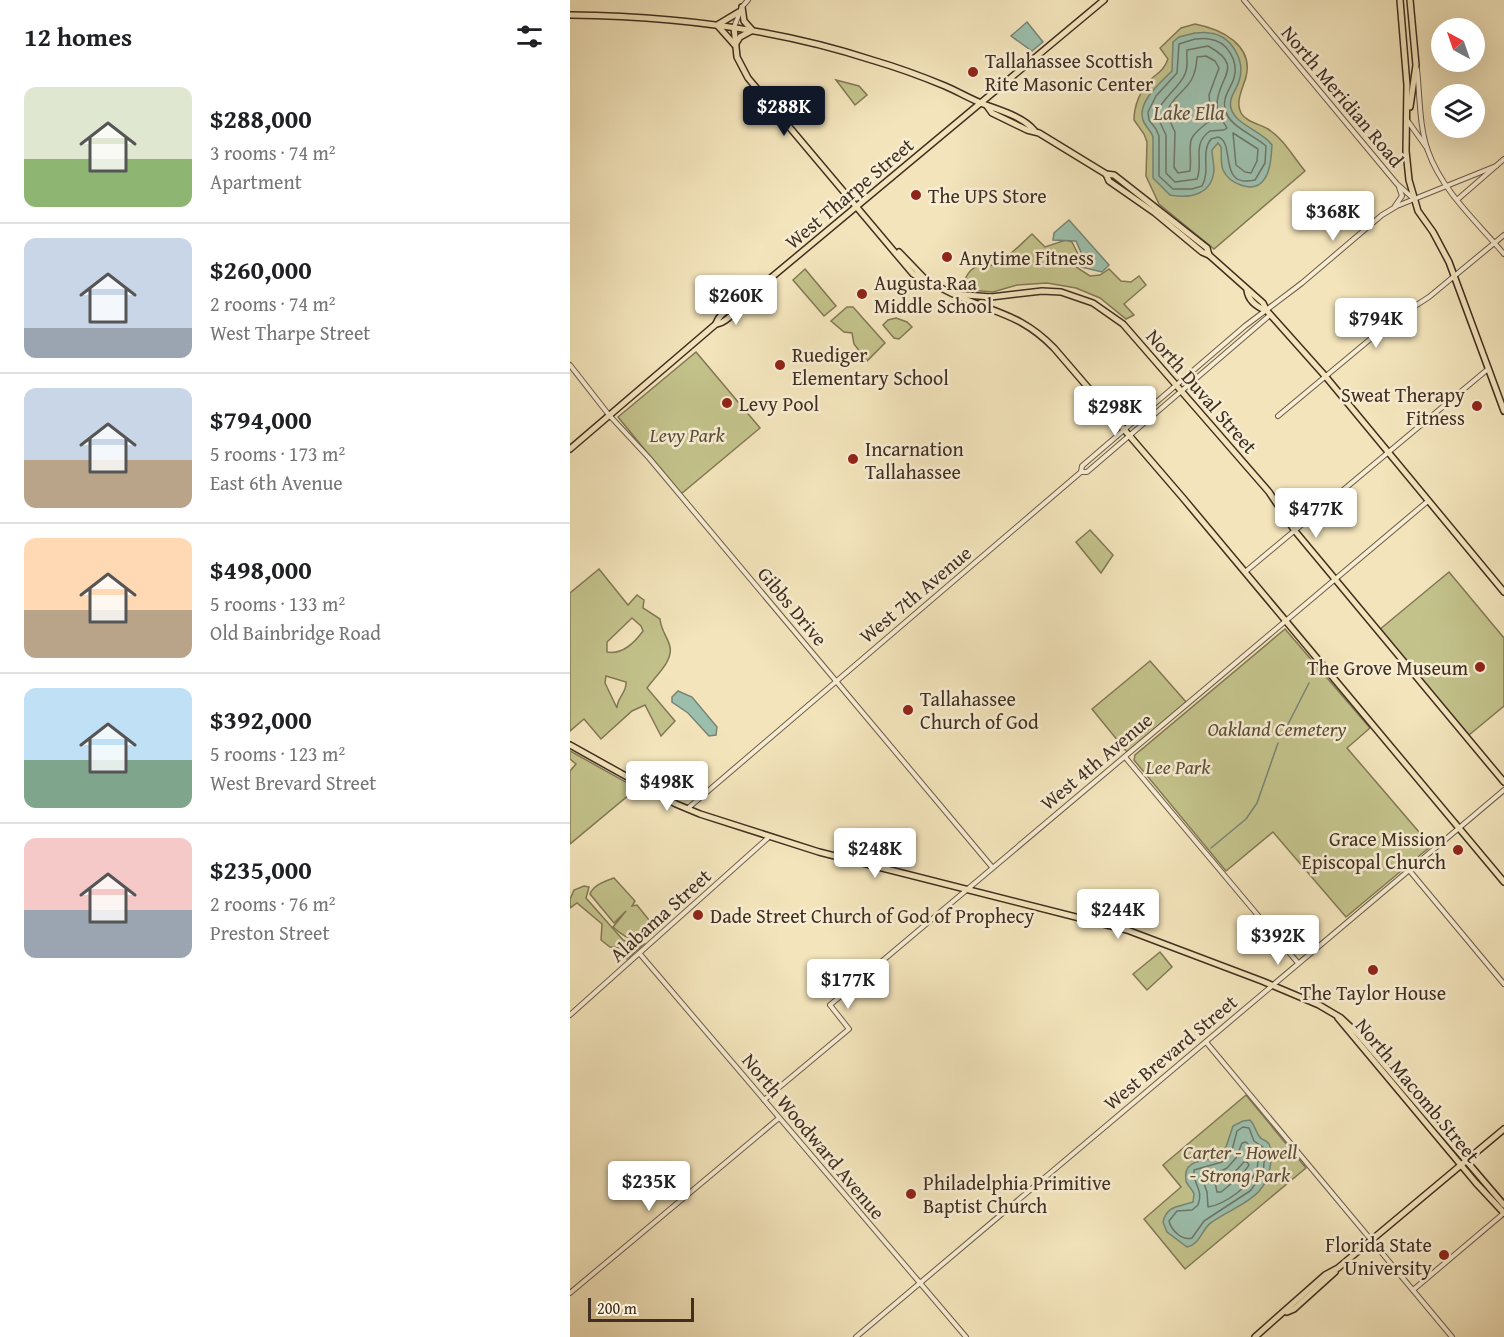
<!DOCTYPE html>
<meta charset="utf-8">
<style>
body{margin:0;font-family:"Gentium Book Plus",serif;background:#f2f2f2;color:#202124;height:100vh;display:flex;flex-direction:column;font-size:22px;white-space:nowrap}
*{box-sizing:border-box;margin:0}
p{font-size:20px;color:#757577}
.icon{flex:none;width:33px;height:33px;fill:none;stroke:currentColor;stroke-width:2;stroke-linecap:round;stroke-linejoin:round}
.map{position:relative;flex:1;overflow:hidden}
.details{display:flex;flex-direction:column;background:#fff;width:570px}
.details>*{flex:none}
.needle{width:39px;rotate:320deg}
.fabs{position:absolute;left:861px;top:18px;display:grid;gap:12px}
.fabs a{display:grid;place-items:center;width:54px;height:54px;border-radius:50%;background:#fff;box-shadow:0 6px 24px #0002;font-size:30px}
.scale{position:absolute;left:18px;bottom:15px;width:106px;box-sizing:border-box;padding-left:6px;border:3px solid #402e21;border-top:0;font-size:16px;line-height:21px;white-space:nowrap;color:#402e21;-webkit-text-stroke:4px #f7edd3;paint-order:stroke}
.price{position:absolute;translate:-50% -51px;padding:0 14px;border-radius:6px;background:#fff;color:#222;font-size:20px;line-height:39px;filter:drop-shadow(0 2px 3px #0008)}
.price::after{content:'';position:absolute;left:50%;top:36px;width:18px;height:14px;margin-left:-9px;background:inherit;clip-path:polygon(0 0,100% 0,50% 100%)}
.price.selected{background:#111827;color:#fff}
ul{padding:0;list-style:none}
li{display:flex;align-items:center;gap:18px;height:150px;padding:0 24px}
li+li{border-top:2px solid #e0e0e0}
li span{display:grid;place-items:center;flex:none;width:168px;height:120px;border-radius:12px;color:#555}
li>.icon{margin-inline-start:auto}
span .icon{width:72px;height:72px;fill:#fffc;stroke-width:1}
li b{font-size:26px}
h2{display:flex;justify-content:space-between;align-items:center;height:72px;padding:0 24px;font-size:26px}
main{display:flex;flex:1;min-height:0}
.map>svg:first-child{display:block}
.green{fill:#c3c28b;stroke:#827856;stroke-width:1.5;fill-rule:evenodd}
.water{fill:#9cbfad;stroke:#778575;stroke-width:1.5}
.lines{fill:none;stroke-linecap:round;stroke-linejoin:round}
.shore{stroke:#6e7667;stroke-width:1.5}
.stream{stroke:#778575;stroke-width:1.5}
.minor-casing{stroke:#6d5c48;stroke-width:6}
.major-casing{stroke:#402e21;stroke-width:8}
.minor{stroke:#f7edd3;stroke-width:4}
.major{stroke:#f3e4bb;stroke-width:5}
.poi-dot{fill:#8f2418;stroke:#f7edd3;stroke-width:2}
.labels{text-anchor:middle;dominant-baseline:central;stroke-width:5;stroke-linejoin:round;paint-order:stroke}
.poi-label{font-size:20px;fill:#402e21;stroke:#f7edd3;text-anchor:start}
.street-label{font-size:20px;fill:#402e21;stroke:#f7edd3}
.park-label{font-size:20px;font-style:italic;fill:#5a4c36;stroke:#f7edd3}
.water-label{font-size:21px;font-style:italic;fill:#575244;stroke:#f7edd3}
</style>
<main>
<section class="details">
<h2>12 homes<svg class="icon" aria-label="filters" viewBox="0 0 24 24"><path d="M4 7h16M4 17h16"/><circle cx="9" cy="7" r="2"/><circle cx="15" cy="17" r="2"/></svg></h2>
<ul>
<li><span style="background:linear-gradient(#dfe7d0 60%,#8fb573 0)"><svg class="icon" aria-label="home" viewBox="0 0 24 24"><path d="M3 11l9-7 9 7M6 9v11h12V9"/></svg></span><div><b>$288,000</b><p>3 rooms · 74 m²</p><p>Apartment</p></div></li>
<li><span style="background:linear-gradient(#c9d6e8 75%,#9aa5b1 0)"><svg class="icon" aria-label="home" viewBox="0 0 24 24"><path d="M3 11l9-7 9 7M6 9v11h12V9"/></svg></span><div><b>$260,000</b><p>2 rooms · 74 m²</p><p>West Tharpe Street</p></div></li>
<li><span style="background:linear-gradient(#c9d6e8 60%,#b9a48a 0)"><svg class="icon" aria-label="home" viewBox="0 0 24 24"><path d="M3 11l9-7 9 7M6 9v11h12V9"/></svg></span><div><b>$794,000</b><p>5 rooms · 173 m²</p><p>East 6th Avenue</p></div></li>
<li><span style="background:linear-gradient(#ffd9b3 60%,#b9a48a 0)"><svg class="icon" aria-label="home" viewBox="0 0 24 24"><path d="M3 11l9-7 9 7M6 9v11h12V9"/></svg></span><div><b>$498,000</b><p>5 rooms · 133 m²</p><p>Old Bainbridge Road</p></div></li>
<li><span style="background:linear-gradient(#bfe0f5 60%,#7fa58c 0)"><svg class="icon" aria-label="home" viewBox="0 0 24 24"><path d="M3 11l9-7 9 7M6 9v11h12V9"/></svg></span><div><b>$392,000</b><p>5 rooms · 123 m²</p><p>West Brevard Street</p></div></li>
<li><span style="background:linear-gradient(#f6c9c9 60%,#9aa5b1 0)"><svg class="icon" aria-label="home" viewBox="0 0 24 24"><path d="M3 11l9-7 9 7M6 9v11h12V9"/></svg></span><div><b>$235,000</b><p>2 rooms · 76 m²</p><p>Preston Street</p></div></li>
</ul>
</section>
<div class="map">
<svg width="934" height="1337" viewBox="0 0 934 1337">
<rect width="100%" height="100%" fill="#f3e4bb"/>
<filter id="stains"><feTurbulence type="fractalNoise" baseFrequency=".00333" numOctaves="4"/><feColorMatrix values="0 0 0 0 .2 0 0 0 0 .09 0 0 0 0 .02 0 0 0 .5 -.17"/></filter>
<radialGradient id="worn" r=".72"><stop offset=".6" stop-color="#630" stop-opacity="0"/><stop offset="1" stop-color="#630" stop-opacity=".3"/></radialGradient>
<g class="green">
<path d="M625,24c26,5 59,21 51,53 -3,11 -11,25 -5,36 5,9 19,11 27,16 15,9 26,29 37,42l-91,78 -55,-45 -13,-28 1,-34 -3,-8 -10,-14c0,-14 6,-29 16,-40 9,-8 14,-10 18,-21l-8,-11 21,-20z"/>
<polygon points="266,80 289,86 297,95 285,105"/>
<path d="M462,234l13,13 21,-7 6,2 7,14 -3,11 14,9 10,-1 9,-6 12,12 10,1 8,-6 7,9 -22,19 10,11 -8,4 -26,-21 -24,-10 -29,-5 -30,2 -24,7 -23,-2 -7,-7c12,-27 21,-12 35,-20 12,-7 24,-20 34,-29z"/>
<polygon points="235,269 266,306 254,316 223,280"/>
<polygon points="277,307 283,307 315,343 297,361 284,344 282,333 274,332 261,321"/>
<polygon points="326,318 337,322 342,327 329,339 324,338 313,325 318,320"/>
<polygon points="126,352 190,428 111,494 48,417"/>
<polygon points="520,530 543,555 531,573 506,542"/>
<path d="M29,569l29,36 9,-10 7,5 -1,8 17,11c1,12 8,18 10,28 3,15 -15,29 -23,41l28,33 -14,15 -16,-31 -13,6 -31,28 -17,-20 -14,12v-138zM62,618l9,8 2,5c-8,11 -21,24 -36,21v-10zM36,676l20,6c1,11 -9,15 -9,26l-12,-25z"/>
<polygon points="879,572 934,638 934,706 899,735 809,630"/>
<polygon points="715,629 800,728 777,748 861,846 776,917 703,832 656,871 564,760 565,755"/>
<polygon points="580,661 616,702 557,752 522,709"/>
<polygon points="0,751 63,786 60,794 0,844 0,771 6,764 0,759"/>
<path d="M44,878l21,23 -3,5 5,-1 20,25c-15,16 -29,11 -44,-3l13,-16 -12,12 -24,-29c3,-9 16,-13 24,-16z"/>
<polygon points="14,886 19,887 16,898 53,940 62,944 74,944 57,959 51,957 54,951 51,948 40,947 31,940 32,924 7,903 0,908 0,899 4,890"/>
<polygon points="590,952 602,967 577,990 563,974"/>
<polygon points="676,1095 736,1168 615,1269 574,1219 611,1187 593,1165"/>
</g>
<g class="water">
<polygon points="457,22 473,42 462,51 441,36"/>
<path d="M625,33c4,0 9,-1 14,0 22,2 37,27 30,48 -2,8 -11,17 -8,27 4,17 32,23 41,37 -1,12 -1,26 -9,36 -11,13 -34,2 -40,-11 -3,-8 -1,-15 -2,-23l-3,-4 -6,7c0,7 2,13 2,20 -2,24 -23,29 -44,25l-17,-17v-41c-2,-7 -8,-10 -10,-17 -6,-18 17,-37 29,-49l1,-29 6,-5z"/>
<polygon points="499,220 539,265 532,272 511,267 513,257 506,241 483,240 484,233"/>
<polygon points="108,691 122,697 147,727 146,735 139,736 118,713 102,702 102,697"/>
<path d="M680,1120c5,5 5,10 9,16 3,5 7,3 10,8 2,5 2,9 2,14 -1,41 -32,45 -59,64 -11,7 -11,22 -25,25l-20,-15 -4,-10c4,-17 16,-15 30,-20l1,-8c-1,-4 -7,-9 -8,-13 -4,-22 18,-20 32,-23l8,-11 7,-21 10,-5z"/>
</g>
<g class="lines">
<g class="shore">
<path d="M625,39c5,0 10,-1 14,0 18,2 30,22 25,39 -3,10 -12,19 -9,31 3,17 29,26 41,37l-1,17 -10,17c-38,9 -19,-38 -37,-43l-7,2c-11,14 0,31 -9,47l-10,3h-19l-14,-13v-40l-3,-7 -7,-9 -1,-8 8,-16 21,-23 2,-29z"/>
<path d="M638,46c39,21 8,32 9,60 0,9 6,15 10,22l-3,2 -14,1c-19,13 -6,31 -13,48l-22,3 -9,-9v-38l-10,-21c7,-17 24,-27 29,-40 4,-8 1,-16 2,-24z"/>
<path d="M636,56l9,5 4,7 -10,27 2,25c-30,22 -18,21 -21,51l-12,2 -4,-6 1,-35 -9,-19c11,-26 29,-21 31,-56z"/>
<polygon points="663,133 688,149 687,161 681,173 675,172 666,165"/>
<path d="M673,1127l6,1 5,13 9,6 2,5 -2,22 -13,17 -46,30 -12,17c-10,3 -21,-8 -23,-17l8,-10 15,-1 6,-5c6,-16 -5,-19 -4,-35l28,-8 10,-12 5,-19z"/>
<path d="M676,1142l12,12c0,5 0,10 -1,15 -5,16 -33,36 -49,38l-1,-15 -6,-17 18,-3 8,-4 9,-10 6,-15z"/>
<polygon points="674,1162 677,1162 679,1165 672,1175 651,1192 647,1192 645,1182 661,1176"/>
</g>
<g class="stream">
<polyline points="712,736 739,683"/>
<polyline points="641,848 676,819 687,803 708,743"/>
</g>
<defs>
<g id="minor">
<polyline points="674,0 827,184 844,199"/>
<polyline points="164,27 172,7 178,0"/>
<path d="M847,69c3,26 2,57 11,82 14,40 49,71 76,103"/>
<polyline points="837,120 857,148"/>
<polyline points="888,199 934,159"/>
<polyline points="825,206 832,196 829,187"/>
<polyline points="0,365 39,415 79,458 422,867"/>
<polyline points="708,416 822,321 859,297 934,235"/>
<polyline points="511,472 517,472 700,315"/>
<polyline points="675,572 918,369"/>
<polyline points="555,757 728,963"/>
<polyline points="117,809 511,472 512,466 675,326 732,283 812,215 827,206 926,166"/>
<polyline points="839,870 934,984"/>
<polyline points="70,954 396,1337"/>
<polyline points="0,1015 199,837"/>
<polyline points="636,1042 882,1337"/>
<polyline points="194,1100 279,1029 260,1005 858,501"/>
<polyline points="843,1290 934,1213"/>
<polyline points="0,1293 209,1118"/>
<polyline points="286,1337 934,790"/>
</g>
<g id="major">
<polyline points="830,0 837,85 836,151 839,180 848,211 863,232 879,262 934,411"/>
<polyline points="172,7 174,21 182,30"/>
<path d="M0,15c102,1 204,13 302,45 24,7 49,16 73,26 14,6 27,14 41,19 16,6 37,12 48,25"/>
<polyline points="149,24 169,12"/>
<polyline points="148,26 164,44"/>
<polyline points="164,27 167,57 178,78 343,274 383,294 396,295 421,297 472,291 491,292 523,303 553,324 699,492 725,531 934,782"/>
<polyline points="165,45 170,37 181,31"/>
<polyline points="417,106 422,113 457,130 469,133 536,174 544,175 637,248 639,255 693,303 697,311 756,377 934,592"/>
<polyline points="840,107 846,65 840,0"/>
<polyline points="536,174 539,181 585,213 632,252 639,255"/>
<polyline points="329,252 354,278"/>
<path d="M677,290c1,10 10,17 20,21"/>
<path d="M390,297c39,17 63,19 94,51l129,150 321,384"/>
<path d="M146,324c8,-1 18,-9 20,-17"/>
<path d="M0,449l146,-125c2,-8 12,-16 20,-17l368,-307"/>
<polyline points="0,745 106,804 130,814 249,852 557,930 692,981 749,1005 771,1018 787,1033 934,1205"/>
<polyline points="768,1018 906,1183 934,1213"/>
<polyline points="717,1312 724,1309 765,1272"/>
<polyline points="685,1337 755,1275 768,1268 934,1129"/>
</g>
</defs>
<use href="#minor" class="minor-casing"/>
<use href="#major" class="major-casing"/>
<use href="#minor" class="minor"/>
<use href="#major" class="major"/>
</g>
<g class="poi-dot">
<circle cx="403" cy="72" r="6"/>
<circle cx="346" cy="195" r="6"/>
<circle cx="377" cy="257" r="6"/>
<circle cx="292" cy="294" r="6"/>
<circle cx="210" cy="365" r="6"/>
<circle cx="157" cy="403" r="6"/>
<circle cx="907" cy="406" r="6"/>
<circle cx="283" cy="459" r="6"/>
<circle cx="910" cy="667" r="6"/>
<circle cx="338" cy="710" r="6"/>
<circle cx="888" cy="850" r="6"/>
<circle cx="128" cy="915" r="6"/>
<circle cx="803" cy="970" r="6"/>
<circle cx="341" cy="1194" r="6"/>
<circle cx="874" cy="1255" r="6"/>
</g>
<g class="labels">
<g class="poi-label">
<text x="415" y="60">Tallahassee Scottish<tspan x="415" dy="23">Rite Masonic Center</tspan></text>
<text x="358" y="195">The UPS Store</text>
<text x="389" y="257">Anytime Fitness</text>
<text x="304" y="282">Augusta Raa<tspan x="304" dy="23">Middle School</tspan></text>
<text x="222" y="354">Ruediger<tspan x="222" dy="23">Elementary School</tspan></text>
<text x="895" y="394" text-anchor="end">Sweat Therapy<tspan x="895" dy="23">Fitness</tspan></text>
<text x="169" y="403">Levy Pool</text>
<text x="295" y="448">Incarnation<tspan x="295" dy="23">Tallahassee</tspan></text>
<text x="898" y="667" text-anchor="end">The Grove Museum</text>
<text x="350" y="698">Tallahassee<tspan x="350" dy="23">Church of God</tspan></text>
<text x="876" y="838" text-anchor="end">Grace Mission<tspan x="876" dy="23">Episcopal Church</tspan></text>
<text x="140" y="915">Dade Street Church of God of Prophecy</text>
<text x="803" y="992" text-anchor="middle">The Taylor House</text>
<text x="353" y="1182">Philadelphia Primitive<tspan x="353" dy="23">Baptist Church</tspan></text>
<text x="862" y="1244" text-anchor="end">Florida State<tspan x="862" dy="23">University</tspan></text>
</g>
<g class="street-label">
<text transform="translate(773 96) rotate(50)">North Meridian Road</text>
<text transform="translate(279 193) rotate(-40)">West Tharpe Street</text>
<text transform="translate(632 391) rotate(49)">North Duval Street</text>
<text transform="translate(345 594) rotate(-40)">West 7th Avenue</text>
<text transform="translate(223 606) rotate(50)">Gibbs Drive</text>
<text transform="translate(526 761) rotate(-40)">West 4th Avenue</text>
<text transform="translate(90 915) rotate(-42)">Alabama Street</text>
<text transform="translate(600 1052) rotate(-40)">West Brevard Street</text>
<text transform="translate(848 1090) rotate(50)">North Macomb Street</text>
<text transform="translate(244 1136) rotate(50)">North Woodward Avenue</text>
</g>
<g class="park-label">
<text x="117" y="434">Levy Park</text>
<text x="707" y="728">Oakland Cemetery</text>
<text x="608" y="766">Lee Park</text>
<text x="670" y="1151">Carter - Howell<tspan x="670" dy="23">- Strong Park</tspan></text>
</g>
<g class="water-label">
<text x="619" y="112">Lake Ella</text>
</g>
</g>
<rect width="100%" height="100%" filter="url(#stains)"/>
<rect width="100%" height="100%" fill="url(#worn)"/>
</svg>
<div class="fabs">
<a><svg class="needle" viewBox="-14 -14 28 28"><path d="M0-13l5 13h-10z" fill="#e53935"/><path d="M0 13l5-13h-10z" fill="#757577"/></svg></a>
<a><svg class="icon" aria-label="layers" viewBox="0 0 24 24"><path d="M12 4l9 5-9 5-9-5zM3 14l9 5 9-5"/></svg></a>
</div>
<div class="scale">200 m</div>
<b class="price selected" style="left:214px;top:137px">$288K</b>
<b class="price" style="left:763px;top:242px">$368K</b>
<b class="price" style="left:166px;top:326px">$260K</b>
<b class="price" style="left:806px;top:349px">$794K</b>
<b class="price" style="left:545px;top:437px">$298K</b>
<b class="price" style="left:746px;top:539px">$477K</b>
<b class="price" style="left:97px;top:812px">$498K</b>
<b class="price" style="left:305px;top:879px">$248K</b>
<b class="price" style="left:548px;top:940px">$244K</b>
<b class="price" style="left:708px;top:966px">$392K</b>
<b class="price" style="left:278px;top:1010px">$177K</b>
<b class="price" style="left:79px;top:1212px">$235K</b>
</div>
</main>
